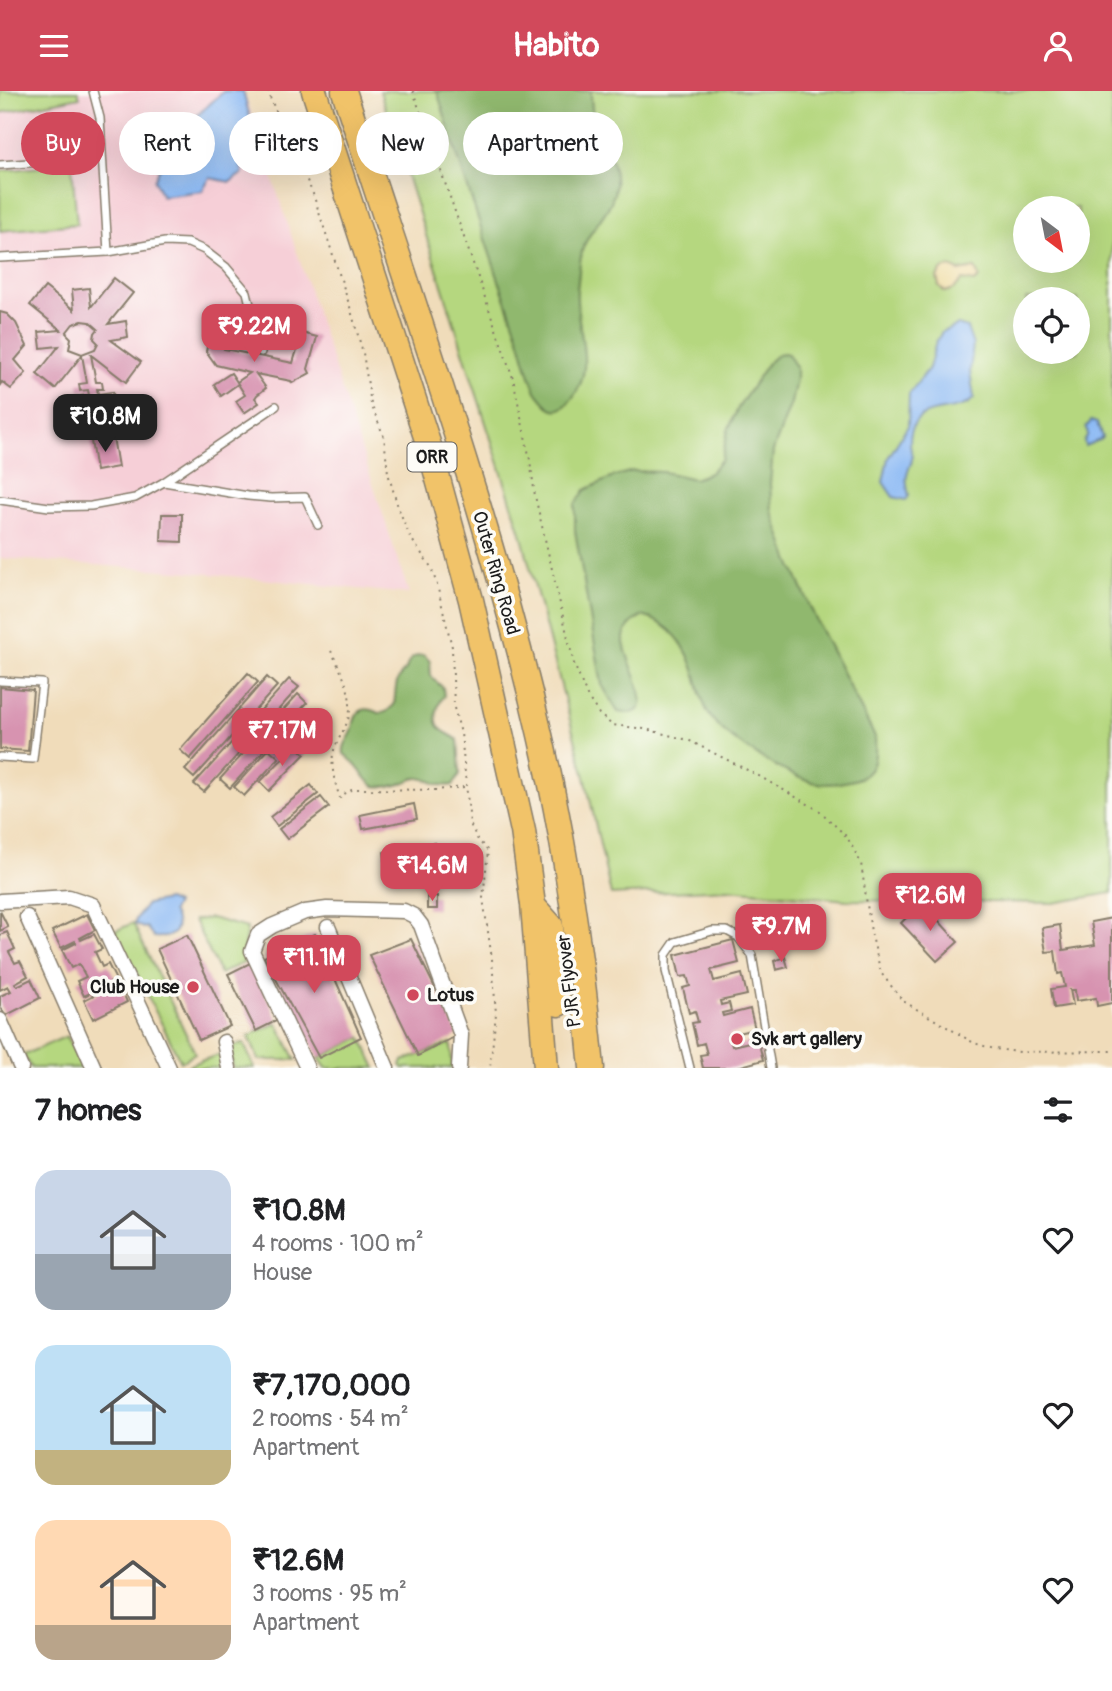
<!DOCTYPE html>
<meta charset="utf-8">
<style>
body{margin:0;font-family:Pangolin,sans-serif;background:#f2f2f2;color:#202124;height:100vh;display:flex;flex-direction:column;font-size:26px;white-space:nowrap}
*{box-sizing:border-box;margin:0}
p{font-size:23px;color:#757577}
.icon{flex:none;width:38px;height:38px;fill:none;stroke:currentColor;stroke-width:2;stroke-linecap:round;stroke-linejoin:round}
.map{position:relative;height:977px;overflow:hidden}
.details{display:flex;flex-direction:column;background:#fff;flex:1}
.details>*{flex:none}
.hud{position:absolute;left:21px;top:21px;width:700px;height:63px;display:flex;gap:14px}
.needle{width:46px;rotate:148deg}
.controls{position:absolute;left:1013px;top:105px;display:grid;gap:14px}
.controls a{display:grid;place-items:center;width:77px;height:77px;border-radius:50%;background:#fff;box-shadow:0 7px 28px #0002;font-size:35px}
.price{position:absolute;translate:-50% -60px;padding:0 16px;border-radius:14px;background:#d1495b;color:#fff;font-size:23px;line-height:46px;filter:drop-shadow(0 2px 4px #0008)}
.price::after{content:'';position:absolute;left:50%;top:42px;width:21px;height:16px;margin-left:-10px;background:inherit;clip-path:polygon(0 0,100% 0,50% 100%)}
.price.active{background:#222;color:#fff}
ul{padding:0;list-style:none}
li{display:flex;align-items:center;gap:21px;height:175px;padding:0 35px}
li span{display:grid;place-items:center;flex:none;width:196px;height:140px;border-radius:21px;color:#555}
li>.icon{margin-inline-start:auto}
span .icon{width:84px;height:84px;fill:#fffc;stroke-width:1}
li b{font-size:30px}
h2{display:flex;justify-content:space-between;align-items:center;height:84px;padding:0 35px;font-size:30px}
.tag{padding:0 24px;border-radius:32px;background:#fff;box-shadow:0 7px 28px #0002;font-size:24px;line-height:63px}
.tag.active{background:#d1495b;color:#fff}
header{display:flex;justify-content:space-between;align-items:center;height:91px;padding:0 35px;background:#d1495b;color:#fff;font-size:32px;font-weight:800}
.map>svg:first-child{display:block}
.built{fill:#f6cfd7}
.green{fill:#b5d77f;stroke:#687a4e;stroke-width:2;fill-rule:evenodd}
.forest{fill:#90b86e;stroke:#566a45;stroke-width:2}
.sand{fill:#eeda9e;stroke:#857b5d;stroke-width:2}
.water{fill:#89b8f4;stroke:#526a88;stroke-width:2}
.building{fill:#d793b0;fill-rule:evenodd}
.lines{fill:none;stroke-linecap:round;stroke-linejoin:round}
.service-casing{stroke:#867c6b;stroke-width:10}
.minor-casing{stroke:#867c6b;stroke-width:17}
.motorway-casing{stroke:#867c6b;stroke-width:27}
.path{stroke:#867c6b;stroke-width:2;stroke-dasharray:2 5;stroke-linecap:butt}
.service{stroke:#fff;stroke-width:7}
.minor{stroke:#fff;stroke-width:14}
.motorway{stroke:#f1c369;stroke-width:24}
.poi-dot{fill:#d1495b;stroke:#fdfcf7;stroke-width:2.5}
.labels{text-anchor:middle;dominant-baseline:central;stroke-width:7;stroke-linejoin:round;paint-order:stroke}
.shield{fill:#fdfcf7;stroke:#605f5e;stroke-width:2}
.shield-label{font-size:18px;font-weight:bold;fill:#1c1c1c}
.street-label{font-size:19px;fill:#1c1c1c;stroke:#fdfcf7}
.poi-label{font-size:19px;font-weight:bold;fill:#1c1c1c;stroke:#fdfcf7;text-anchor:start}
</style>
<header><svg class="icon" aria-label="menu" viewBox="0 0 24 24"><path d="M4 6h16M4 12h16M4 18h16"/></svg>Habito<svg class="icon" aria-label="person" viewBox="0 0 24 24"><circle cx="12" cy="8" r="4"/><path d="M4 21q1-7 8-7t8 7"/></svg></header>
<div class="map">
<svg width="1112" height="977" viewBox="0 0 1112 977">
<rect width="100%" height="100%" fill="#fdfcf7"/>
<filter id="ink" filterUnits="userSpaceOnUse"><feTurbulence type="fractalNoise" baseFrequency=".0143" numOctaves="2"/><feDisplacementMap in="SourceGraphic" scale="14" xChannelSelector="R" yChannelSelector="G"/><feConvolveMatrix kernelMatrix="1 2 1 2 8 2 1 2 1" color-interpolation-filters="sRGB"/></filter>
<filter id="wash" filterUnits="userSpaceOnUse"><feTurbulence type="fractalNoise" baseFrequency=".00686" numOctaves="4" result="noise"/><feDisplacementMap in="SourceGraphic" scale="28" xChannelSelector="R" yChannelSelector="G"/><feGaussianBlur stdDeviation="1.57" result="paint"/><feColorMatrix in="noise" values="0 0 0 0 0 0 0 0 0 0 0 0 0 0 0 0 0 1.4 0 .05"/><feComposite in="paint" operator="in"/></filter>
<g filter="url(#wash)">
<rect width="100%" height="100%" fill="#f0dcba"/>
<polygon class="built" points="0,0 244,0 409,503 190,481 0,467"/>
<g class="green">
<polygon points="0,0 78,0 80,6 0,22"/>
<path d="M380,0h732v802l-59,10 -206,-3 -119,-11 -117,6 -25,-114 -65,-248zM1026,117h52v53h-52zM1026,208h52v53h-52z"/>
<polygon points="72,73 77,133 0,140 0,80"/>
<polygon points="211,827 247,837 244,856 249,869 220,883 194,829"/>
<polygon points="133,832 195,962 181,971 115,840"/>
<polygon points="277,932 296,969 259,969 248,945"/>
<polygon points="67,945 83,977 31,977 23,964"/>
<polygon points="361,946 376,977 326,977 319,967"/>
<polygon points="244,952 254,977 233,977 230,960 234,955"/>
<polygon points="451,952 452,977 403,977 401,974 403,970"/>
<polygon points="222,963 227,977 186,977 194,972"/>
</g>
<g class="forest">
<path d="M437,0h154c0,10 1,22 4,31 8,22 23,42 20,66 -3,24 -24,38 -32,60 -4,12 -4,29 -6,42 -3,41 25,81 -12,116 -12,10 -21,-4 -28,-13 -8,-12 -14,-45 -20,-61 -28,-79 -55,-160 -80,-241z"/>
<path d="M784,262l4,1 8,13v13l-5,23 -18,48 -3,33 2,27 17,48 28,63 58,115c1,19 2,37 -21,43 -12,3 -29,5 -42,2 -26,-7 -88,-44 -102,-66 -8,-11 -10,-27 -14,-40 -9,-30 -24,-53 -54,-60 -10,5 -19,14 -18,25 0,21 43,81 -6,71l-16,-27 -27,-154v-26l10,-15 30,-14 18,-5 31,1 30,7 16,-6 12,-14 6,-29 10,-22 29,-44 11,-10z"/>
<path d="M423,564c11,7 6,10 8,20 2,5 9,9 12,13l1,8c-7,9 -12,25 -2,34 5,4 11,6 16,10l2,34 -7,11c-20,3 -19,-6 -34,-7 -6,-1 -10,3 -16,5 -8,4 -19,4 -29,3 -12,-9 -17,-23 -30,-32 -2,-11 7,-16 9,-26 2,-16 9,-24 26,-15l7,-1 8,-7c2,-14 0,-26 12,-35 2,-10 6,-14 17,-15z"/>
</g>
<polygon class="sand" points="950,176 959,180 975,177 979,187 974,191 962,189 954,198 945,201 939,195 937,186 942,178"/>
<g class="water">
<polygon points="224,0 243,0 252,34 238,64 243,82 230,91 210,87 202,100 162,105 154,89 168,61 191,48 192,29"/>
<path d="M958,234l9,3 6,17 -3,26 4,27c-17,21 -64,-1 -64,45 0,5 2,11 2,16 0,6 -5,10 -5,16 -2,6 1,15 2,21l-3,4 -13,-3 -10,-15 5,-24 20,-32 1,-32 20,-26 7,-26 6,-10z"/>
<polygon points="1091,330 1097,332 1102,346 1100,349 1085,355 1084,350 1088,343 1086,336"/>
<path d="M167,809l9,4 -4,7c10,18 3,28 -18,26l-8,-10 -3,1 -8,-4 1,-5 11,-15z"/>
</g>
<g id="blocks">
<g class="building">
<path d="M114,187l19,15 -25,31 18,-3 2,16 -17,3 30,22 -15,20 -35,-27 5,27h6l1,7h-6l1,5 15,-2 4,42 -42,4 -4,-41 18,-2 -1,-5 -8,1 -1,-7 8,-1 -5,-28 -27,34 -18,-15 22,-28 -18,2 -2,-16 22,-2 -31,-25 15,-18 29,23 -2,-20 17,-2 2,19zM82,230l8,1 8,7 -3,4 -1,6 4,4 -3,6 -13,5 -13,-5 2,-11 -5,-5 7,-9z"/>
<polygon points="0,221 7,223 16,232 27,255 15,269 26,282 11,298 2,291 0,294"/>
<polygon points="215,222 232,226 224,258 293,272 302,242 317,246 308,278 310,282 292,292 291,290 256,283 266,297 257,304 255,307 259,312 244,322 236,310 245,304 238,293 221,305 214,293 231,282 237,291 250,282 216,274 206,260"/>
<polygon points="113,346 118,376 96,380 91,350"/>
<polygon points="162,423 182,423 182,451 161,450"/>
<polygon points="248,582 258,591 190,668 180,659"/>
<polygon points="267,586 277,595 194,687 185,679"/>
<polygon points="289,588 299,596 204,701 194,693"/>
<polygon points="0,596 33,599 28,660 0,658"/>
<polygon points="298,603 307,612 230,697 220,688"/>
<polygon points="296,654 305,663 269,700 260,691"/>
<polygon points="269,658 279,667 244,705 234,696"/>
<polygon points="311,694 318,703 277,735 270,726"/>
<polygon points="321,706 329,716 287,748 279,738"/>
<polygon points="414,713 417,728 363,738 360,724"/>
<polygon points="435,752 437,764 386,773 384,761"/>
<rect x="427" y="805" width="10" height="13"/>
<polygon points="916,817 924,826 930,820 958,851 937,870 901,832"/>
<polygon points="0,820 8,836 0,840"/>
<polygon points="87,823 95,839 80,847 81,849 94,843 102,858 95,861 102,876 108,873 116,889 102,896 104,900 119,893 127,911 93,928 84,909 98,902 97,899 84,905 77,890 86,886 79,873 71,877 62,859 76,852 75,850 61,857 52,840"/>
<polygon points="1112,827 1112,912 1097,915 1096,907 1076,910 1075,899 1070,899 1073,914 1054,917 1051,898 1065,896 1062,882 1058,883 1055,860 1046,861 1042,837 1060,834 1063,859 1095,854 1091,831"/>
<polygon points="7,841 15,858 9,861 15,872 20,870 28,885 15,892 17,895 31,888 40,907 5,925 0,914 0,905 11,900 8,895 0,899 0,844"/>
<polygon points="315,843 361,946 319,967 264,866"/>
<polygon points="187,844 230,935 199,949 157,858"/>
<polygon points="411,848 458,944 418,965 369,864"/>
<polygon points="733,849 739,872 711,879 714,890 742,883 747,904 720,910 721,914 729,912 731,920 722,922 723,925 750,918 755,938 729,944 732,955 758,949 763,969 734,977 703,977 700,964 707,963 704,952 697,954 692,932 698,931 695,920 689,922 683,897 690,895 687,885 680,886 675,864"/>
<polygon points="785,866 788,876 776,879 774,870"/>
<polygon points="250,872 278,929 256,940 228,883"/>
</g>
</g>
</g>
<g filter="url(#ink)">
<use href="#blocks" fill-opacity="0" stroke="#867c6b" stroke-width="2"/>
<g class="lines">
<defs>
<g id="service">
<polyline points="93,0 100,27 108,161"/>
<polyline points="0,74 101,67"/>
<polyline points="0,167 108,161 165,151 188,152 204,159 226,176 247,201 261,261"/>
<polyline points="164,391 248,405 271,407 305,406 318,434"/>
<polyline points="0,409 49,416 91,415 135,407 164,391 276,315"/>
<polyline points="0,590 42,592 33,668 0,666"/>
<polyline points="690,977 666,880 666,864 675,851 712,840 727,840 738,846 752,864 771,977"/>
</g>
<g id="minor">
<polyline points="0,810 69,806 93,814 169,977"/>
<polyline points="27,826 94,977"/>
<polyline points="328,836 387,977"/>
<polyline points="0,929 21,977"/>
<polyline points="224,951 229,977"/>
<polyline points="307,977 252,860 258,844 272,835 305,821 327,818 404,820 414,825 421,834 461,944 459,977"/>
</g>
<g id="motorway">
<polyline points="314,0 429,355 471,509 523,740 533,814 546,977"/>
<path d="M344,0c73,226 157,457 206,689 20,95 33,192 42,288"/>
<polyline points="535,817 551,835 558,913"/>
</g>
</defs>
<use href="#service" class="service-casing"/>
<use href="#minor" class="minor-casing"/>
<use href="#motorway" class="motorway-casing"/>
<g class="path">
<polyline points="267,0 313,103 350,216 363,262 371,313 384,346 388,382 398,416 410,446 431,476 437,494 452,556 454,617 461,642 470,733 478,749 488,760 483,807 492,868 496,923 490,977"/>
<polyline points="413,0 513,287 530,369 535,405 574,573 587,605 599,623 612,634 645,638 688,649 759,685 820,720 847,746 861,772 871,841 881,882 903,910 974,952 994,958 1020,961 1112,960"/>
<path d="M331,560c8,16 20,38 19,57 0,17 -14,31 -17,46 -2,15 2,30 7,44l8,-7 9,-2 79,1 29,-3"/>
</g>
<use href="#service" class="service"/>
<use href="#minor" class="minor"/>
<use href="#motorway" class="motorway"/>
</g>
</g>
<g class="poi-dot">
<circle cx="193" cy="896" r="7"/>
<circle cx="413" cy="904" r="7"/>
<circle cx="737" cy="948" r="7"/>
</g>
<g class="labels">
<rect class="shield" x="407.5" y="351.5" width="49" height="29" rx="5"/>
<g class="shield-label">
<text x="432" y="366">ORR</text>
</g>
<g class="street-label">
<text transform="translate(496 482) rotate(74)">Outer Ring Road</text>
<text transform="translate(569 890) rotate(-97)">PJR Flyover</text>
</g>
<g class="poi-label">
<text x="179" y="896" text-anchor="end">Club House</text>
<text x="427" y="904">Lotus</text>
<text x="751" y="948">Svk art gallery</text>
</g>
</g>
</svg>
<div class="controls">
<a><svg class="needle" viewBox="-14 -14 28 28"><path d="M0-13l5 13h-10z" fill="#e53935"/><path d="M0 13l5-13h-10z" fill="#757577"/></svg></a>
<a><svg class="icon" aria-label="locate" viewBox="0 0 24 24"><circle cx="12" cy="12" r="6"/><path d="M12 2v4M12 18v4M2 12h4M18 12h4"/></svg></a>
</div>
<b class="price" style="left:254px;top:273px">₹9.22M</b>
<b class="price active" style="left:105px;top:363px">₹10.8M</b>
<b class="price" style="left:282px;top:677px">₹7.17M</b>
<b class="price" style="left:432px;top:812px">₹14.6M</b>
<b class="price" style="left:930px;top:842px">₹12.6M</b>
<b class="price" style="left:781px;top:873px">₹9.7M</b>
<b class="price" style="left:314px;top:904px">₹11.1M</b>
<div class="hud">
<a class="tag active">Buy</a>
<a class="tag">Rent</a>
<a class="tag">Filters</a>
<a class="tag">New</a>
<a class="tag">Apartment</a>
</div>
</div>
<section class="details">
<h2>7 homes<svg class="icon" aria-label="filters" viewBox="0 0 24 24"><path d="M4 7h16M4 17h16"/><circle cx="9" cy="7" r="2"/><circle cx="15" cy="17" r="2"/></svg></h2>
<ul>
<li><span style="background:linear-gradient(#c9d6e8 60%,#9aa5b1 0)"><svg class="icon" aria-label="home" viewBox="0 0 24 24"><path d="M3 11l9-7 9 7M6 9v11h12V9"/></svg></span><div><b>₹10.8M</b><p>4 rooms · 100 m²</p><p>House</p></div><svg class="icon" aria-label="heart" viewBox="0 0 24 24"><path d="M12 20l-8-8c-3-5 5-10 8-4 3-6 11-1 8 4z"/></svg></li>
<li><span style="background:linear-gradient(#bfe0f5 75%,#c2b280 0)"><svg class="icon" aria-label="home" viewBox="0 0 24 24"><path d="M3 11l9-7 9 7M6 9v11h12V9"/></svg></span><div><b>₹7,170,000</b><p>2 rooms · 54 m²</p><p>Apartment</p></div><svg class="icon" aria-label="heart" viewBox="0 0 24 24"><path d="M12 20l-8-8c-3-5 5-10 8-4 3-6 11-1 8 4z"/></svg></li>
<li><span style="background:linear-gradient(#ffd9b3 75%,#b9a48a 0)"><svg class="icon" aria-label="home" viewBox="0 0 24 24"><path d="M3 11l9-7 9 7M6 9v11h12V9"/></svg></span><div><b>₹12.6M</b><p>3 rooms · 95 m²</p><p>Apartment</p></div><svg class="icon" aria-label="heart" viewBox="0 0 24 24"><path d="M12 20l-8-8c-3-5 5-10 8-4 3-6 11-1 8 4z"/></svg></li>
</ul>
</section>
